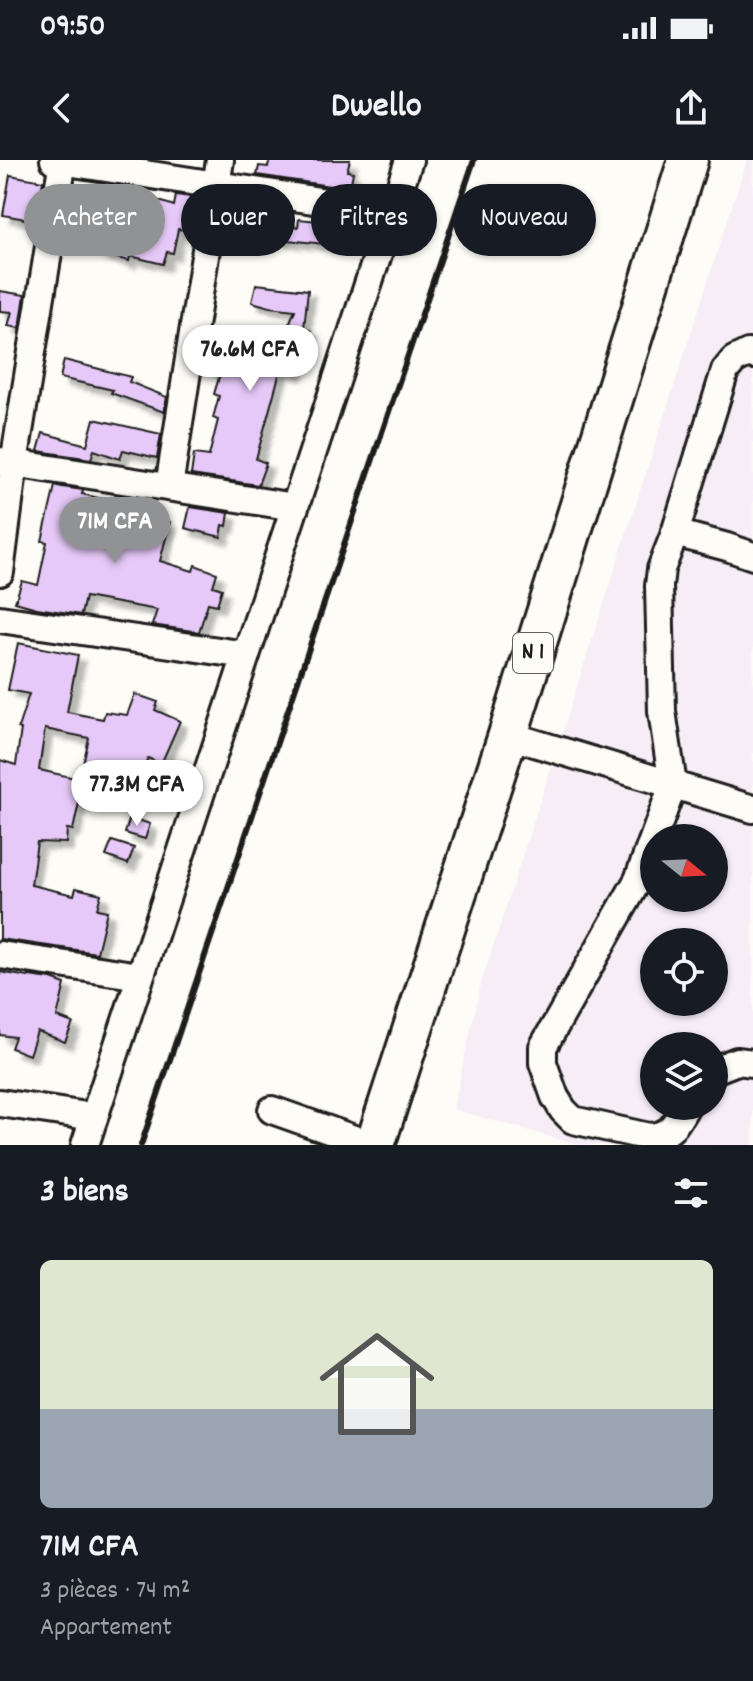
<!DOCTYPE html>
<html lang="fr">
<meta charset="utf-8">
<style>
body{margin:0;font-family:Dekko,sans-serif;background:#20242c;color:#f1f3f6;height:100vh;display:flex;flex-direction:column;font-size:30px;white-space:nowrap}
*{box-sizing:border-box;margin:0}
p{font-size:26px;color:#9ea1a6}
.icon{flex:none;width:44px;height:44px;fill:none;stroke:currentColor;stroke-width:2;stroke-linecap:round;stroke-linejoin:round}
.map{position:relative;height:985px;overflow:hidden}
.side{display:flex;flex-direction:column;background:#171b24;flex:1}
.side>*{flex:none}
.guide{position:absolute;left:24px;top:24px;width:706px;height:72px;display:flex;gap:16px}
.needle{width:52px;rotate:108deg}
.controls{position:absolute;left:640px;top:664px;display:grid;gap:16px}
.controls a{display:grid;place-items:center;width:88px;height:88px;border-radius:50%;background:#171b24;box-shadow:0 2px 6px #0004;font-size:40px}
.price{position:absolute;translate:-50% -68px;padding:0 18px;border-radius:28px;background:#fff;color:#222;font-size:26px;line-height:52px;filter:drop-shadow(0 2px 4px #0008)}
.price::after{content:'';position:absolute;left:50%;top:48px;width:24px;height:18px;margin-left:-12px;background:inherit;clip-path:polygon(0 0,100% 0,50% 100%)}
.price.active{background:#919294;color:#fff}
ul{padding:0;list-style:none}
li{display:grid;align-content:center;gap:16px;height:424px;padding:0 40px}
li+li{border-top:2px solid #363941}
li span{display:grid;place-items:center;height:248px;border-radius:12px;color:#555}
li>.icon{margin-inline-start:auto}
span .icon{width:144px;height:144px;fill:#fffc;stroke-width:1}
li b{font-size:34px}
h2{display:flex;justify-content:space-between;align-items:center;height:96px;padding:0 40px;font-size:34px}
.chip{padding:0 28px;border-radius:36px;background:#171b24;box-shadow:0 2px 6px #0004;font-size:28px;line-height:72px}
.chip.active{background:#919294;color:#fff}
.status{display:flex;justify-content:space-between;align-items:center;height:56px;padding:0 40px;background:#171b24;direction:ltr}
.status svg{height:22px;fill:currentColor}
header{display:flex;justify-content:space-between;align-items:center;height:104px;padding:0 40px;background:#171b24;font-size:36px;font-weight:700}
.map>svg:first-child{display:block}
.built{fill:#f6edf7;fill-rule:evenodd}
.building{fill:#e6c9f8;stroke:#1c1c1c;stroke-width:2;filter:url(#shadow)}
.lines{fill:none;stroke-linecap:round;stroke-linejoin:round}
.minor-casing{stroke:#1c1c1c;stroke-width:32}
.highway-casing{stroke:#1c1c1c;stroke-width:44}
.minor{stroke:#fdfcf7;stroke-width:26}
.highway{stroke:#fdfcf7;stroke-width:38}
.rail{stroke:#1c1c1c;stroke-width:6}
.labels{text-anchor:middle;dominant-baseline:central;stroke-width:8;stroke-linejoin:round;paint-order:stroke}
.shield{fill:#fdfcf7;stroke:#605f5e;stroke-width:2}
.shield-label{font-size:24px;font-weight:bold;fill:#1c1c1c}
</style>
<div class="status"><b>09:50</b><svg viewBox="0 0 49 12"><path d="M0 12V9h3v3zM5 12V6h3v6zM10 12V3h3v9zM15 12V0h3v12zM26 1h20v11H26zM47 4h2v5h-2z"/></svg></div>
<header><svg class="icon" aria-label="back" viewBox="0 0 24 24"><path d="M15 5l-7 7 7 7"/></svg>Dwello<svg class="icon" aria-label="share" viewBox="0 0 24 24"><path d="M12 15V3M7 8l5-5 5 5M5 13v7h14v-7"/></svg></header>
<div class="map">
<svg width="753" height="985" viewBox="0 0 753 985">
<defs>
<filter id="shadow"><feDropShadow dx="7" dy="7" stdDeviation="2" flood-color="#0004"/></filter>
</defs>
<rect width="100%" height="100%" fill="#fdfcf7"/>
<filter id="ink" filterUnits="userSpaceOnUse"><feTurbulence type="fractalNoise" baseFrequency=".0125" numOctaves="2"/><feDisplacementMap in="SourceGraphic" scale="16" xChannelSelector="R" yChannelSelector="G"/><feConvolveMatrix kernelMatrix="1 2 1 2 8 2 1 2 1" color-interpolation-filters="sRGB"/></filter>
<g filter="url(#ink)">
<path class="built" d="M747,0h6v985h-174l-126,-36 28,-125zM654,678h60v60h-60zM654,782h60v60h-60zM654,886h60v60h-60z"/>
<g class="building">
<polygon points="270,0 350,0 347,11 353,12 350,29 257,15 259,6 268,7"/>
<polygon points="10,15 43,21 37,61 3,55"/>
<polygon points="88,26 104,32 105,29 138,37 138,34 174,46 176,35 198,38 193,71 178,69 173,93 167,92 163,104 130,96 129,101 98,93 104,71 76,61"/>
<polygon points="234,55 298,67 299,59 347,64 344,86 230,74"/>
<polygon points="256,124 308,130 304,168 311,171 294,213 281,208 256,299 266,303 258,325 191,315 194,294 209,296 218,260 213,258 219,236 214,234 220,214 208,210 215,180 273,202 295,150 270,147 252,142"/>
<polygon points="0,131 25,135 20,168 8,166 12,152 0,151"/>
<polygon points="64,200 131,217 129,222 167,237 164,252 111,233 113,230 60,218"/>
<polygon points="94,259 161,274 157,298 123,290 120,299 94,290 91,299 38,291 43,273 87,285"/>
<polygon points="55,326 83,330 82,334 106,340 104,350 145,360 147,356 170,362 160,401 193,411 195,405 217,413 213,426 222,429 217,445 208,443 199,472 152,465 157,450 85,437 81,455 37,448 15,442 22,421 38,425 47,382 42,381"/>
<polygon points="190,347 229,353 227,366 223,365 221,377 185,368"/>
<polygon points="18,483 78,495 67,552 103,559 105,552 127,555 135,534 158,542 155,550 180,561 161,604 148,598 139,615 122,606 120,613 83,604 89,578 45,569 39,610 84,620 73,670 67,669 66,683 37,682 31,725 74,735 76,728 101,734 97,749 107,751 97,793 0,779 0,600 16,605 21,569 18,568 29,534 8,530"/>
<polygon points="130,657 150,664 145,679 125,673"/>
<polygon points="112,681 134,688 128,704 106,696"/>
<polygon points="0,812 28,817 29,816 51,819 65,824 57,857 73,863 65,882 37,871 29,895 11,888 15,877 0,875"/>
</g>
<g class="lines">
<defs>
<g id="minor">
<polyline points="54,0 391,52"/>
<polyline points="0,301 295,347"/>
<polyline points="169,327 220,0"/>
<polyline points="675,373 727,387 753,396"/>
<polyline points="0,412 14,303 63,0"/>
<polyline points="0,459 246,495"/>
<polyline points="508,575 753,649"/>
<polyline points="0,795 140,816"/>
<polyline points="714,910 737,901 753,903"/>
<polyline points="0,943 94,957"/>
<path d="M686,946c-11,18 -14,29 -37,31l-76,-17 -10,-10 -8,-13 -12,-34v-16l95,-167 35,-95 -11,-74 -3,-125 2,-17 14,-36 50,-162 9,-11 14,-7 5,2"/>
<polyline points="272,950 371,985"/>
<polyline points="85,985 409,0"/>
</g>
<polyline id="highway" points="375,985 508,575 688,0"/>
</defs>
<use href="#minor" class="minor-casing"/>
<use href="#highway" class="highway-casing"/>
<use href="#minor" class="minor"/>
<use href="#highway" class="highway"/>
<polyline class="rail" points="141,985 474,0"/>
</g>
</g>
<g class="labels">
<rect class="shield" x="513" y="473" width="40" height="40" rx="6"/>
<g class="shield-label">
<text x="533" y="493">N 1</text>
</g>
</g>
</svg>
<div class="controls">
<a><svg class="needle" viewBox="-14 -14 28 28"><path d="M0-13l5 13h-10z" fill="#e53935"/><path d="M0 13l5-13h-10z" fill="#9ea1a6"/></svg></a>
<a><svg class="icon" aria-label="locate" viewBox="0 0 24 24"><circle cx="12" cy="12" r="6"/><path d="M12 2v4M12 18v4M2 12h4M18 12h4"/></svg></a>
<a><svg class="icon" aria-label="layers" viewBox="0 0 24 24"><path d="M12 4l9 5-9 5-9-5zM3 14l9 5 9-5"/></svg></a>
</div>
<b class="price" style="left:250px;top:233px">76.6M CFA</b>
<b class="price active" style="left:115px;top:405px">71M CFA</b>
<b class="price" style="left:137px;top:668px">77.3M CFA</b>
<div class="guide">
<a class="chip active">Acheter</a>
<a class="chip">Louer</a>
<a class="chip">Filtres</a>
<a class="chip">Nouveau</a>
</div>
</div>
<section class="side">
<h2>3 biens<svg class="icon" aria-label="filters" viewBox="0 0 24 24"><path d="M4 7h16M4 17h16"/><circle cx="9" cy="7" r="2"/><circle cx="15" cy="17" r="2"/></svg></h2>
<ul>
<li><span style="background:linear-gradient(#dfe7d0 60%,#9aa5b1 0)"><svg class="icon" aria-label="home" viewBox="0 0 24 24"><path d="M3 11l9-7 9 7M6 9v11h12V9"/></svg></span><div><b>71M CFA</b><p>3 pièces · 74 m²</p><p>Appartement</p></div></li>
</ul>
</section>
